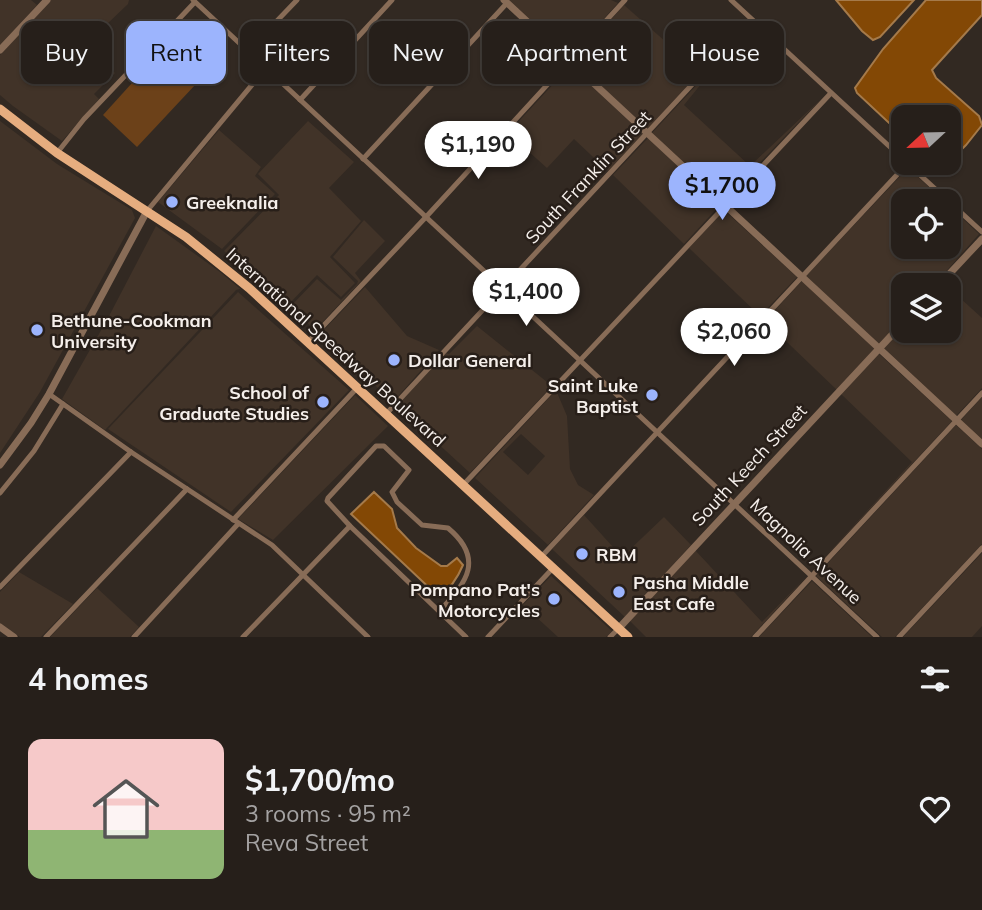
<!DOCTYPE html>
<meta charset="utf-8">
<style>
body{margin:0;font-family:Mulish,sans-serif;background:#322c27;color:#f1f3f6;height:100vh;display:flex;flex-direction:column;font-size:26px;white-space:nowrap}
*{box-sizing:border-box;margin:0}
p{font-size:23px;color:#a4a2a2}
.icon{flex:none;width:38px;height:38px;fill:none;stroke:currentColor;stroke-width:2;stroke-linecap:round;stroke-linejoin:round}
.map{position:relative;height:637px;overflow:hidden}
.sheet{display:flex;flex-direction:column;background:#261f1a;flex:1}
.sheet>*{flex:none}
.banner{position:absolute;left:21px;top:21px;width:942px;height:63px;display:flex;gap:14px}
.needle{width:46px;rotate:248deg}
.controls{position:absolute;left:891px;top:105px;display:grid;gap:14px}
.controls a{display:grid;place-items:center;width:70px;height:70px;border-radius:14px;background:#261f1a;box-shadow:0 2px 5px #0004,0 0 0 2px #423d39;font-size:35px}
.price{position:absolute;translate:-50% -60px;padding:0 16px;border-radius:24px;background:#fff;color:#222;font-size:23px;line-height:46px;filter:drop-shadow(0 2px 4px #0008)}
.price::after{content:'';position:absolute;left:50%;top:42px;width:21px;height:16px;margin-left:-10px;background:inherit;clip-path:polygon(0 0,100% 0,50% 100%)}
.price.active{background:#9cb4fd;color:#111}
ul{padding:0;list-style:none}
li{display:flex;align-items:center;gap:21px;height:175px;padding:0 28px}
li span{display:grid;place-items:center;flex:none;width:196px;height:140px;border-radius:14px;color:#555}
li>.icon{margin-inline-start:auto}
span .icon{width:84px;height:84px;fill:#fffc;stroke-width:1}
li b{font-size:30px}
h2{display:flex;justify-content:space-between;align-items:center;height:84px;padding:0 28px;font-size:30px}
.pill{padding:0 24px;border-radius:14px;background:#261f1a;box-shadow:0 2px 5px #0004,0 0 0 2px #423d39;font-size:24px;line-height:63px}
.pill.active{background:#9cb4fd;color:#111}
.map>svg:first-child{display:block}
.built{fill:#413328;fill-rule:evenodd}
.green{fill:#6c4119}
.water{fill:#834805;stroke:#a57a4a;stroke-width:2}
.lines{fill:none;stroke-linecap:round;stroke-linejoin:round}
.minor{stroke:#886c57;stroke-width:5}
.tertiary{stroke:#886c57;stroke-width:7}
.primary{stroke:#e6ad7f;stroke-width:9}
.poi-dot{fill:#9cb4fd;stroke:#281f19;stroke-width:2.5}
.labels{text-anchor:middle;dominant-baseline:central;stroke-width:5;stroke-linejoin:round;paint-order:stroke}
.street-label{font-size:18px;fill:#f5efeb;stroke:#281f19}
.poi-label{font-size:18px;font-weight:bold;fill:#f5efeb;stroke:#281f19;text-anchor:start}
</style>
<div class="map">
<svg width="982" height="637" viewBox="0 0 982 637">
<rect width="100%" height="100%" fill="#322922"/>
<g class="built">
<polygon points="0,0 31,0 37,5 0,46"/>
<polygon points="51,0 129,0 128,4 85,45 115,73 94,94 99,99 62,141 13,106 0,95 0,55"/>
<polygon points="509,0 611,0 618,3 570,56"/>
<polygon points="624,5 700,72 648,129 574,61"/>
<polygon points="570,66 643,134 608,171 574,139 547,168 508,133"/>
<polygon points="704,77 706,78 684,105 750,166 821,99 724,200 652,133"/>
<polygon points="0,121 57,164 132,210 135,218 40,392 0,453"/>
<polygon points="308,121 354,162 329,188 361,221 330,257 355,283 341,297 317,275 287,306 224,251 279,195 258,174"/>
<polygon points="219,130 261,167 255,176 275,194 222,249 158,202"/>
<polygon points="648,138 720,205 684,244 613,175"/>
<polygon points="908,168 944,201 903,201 903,247 948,247 949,206 979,234 934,285 903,285 903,319 879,344 806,276"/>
<polygon points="724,210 797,277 760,316 689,248"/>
<polygon points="364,220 385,241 355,273 361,281 315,330 290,307 317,279 341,300 357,284 358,281 333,257"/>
<polygon points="156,226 220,272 244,292 240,289 236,290 105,430 62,399 108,318"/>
<polygon points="802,281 875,349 837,390 765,321"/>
<polygon points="365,287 407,336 439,350 393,402 320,334"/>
<polygon points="949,288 982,318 982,388 956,416 884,348 903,328 903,331 948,331"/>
<polygon points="238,292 349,390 231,512 108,429"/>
<polygon points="477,326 552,386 470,473 397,406 446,353 449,354"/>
<polygon points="879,354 952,421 812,571 912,462 841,394"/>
<path d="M556,390l11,26 3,53 8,16 16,10 -46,50 -73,-67zM521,434l24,22 -17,19 -25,-23z"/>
<polygon points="355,395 388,426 273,540 238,519"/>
<polygon points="982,397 982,440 961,420"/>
<polygon points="956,425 982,449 982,544 895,637 882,637 816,576"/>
<polygon points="584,515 622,557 664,517 691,545 625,617 552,549"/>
<polygon points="695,550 762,622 807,576 751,637 646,637 630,621"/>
<polygon points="982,553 982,626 972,637 903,637"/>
<polygon points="19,572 73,604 41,637 20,637 0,623 0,592"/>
<polygon points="551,576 612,631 606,637 558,637 523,605"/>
<polygon points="812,581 872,637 759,637"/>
<polygon points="97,588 139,627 130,637 50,637"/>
</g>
<polygon class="green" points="161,51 196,84 137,147 103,115"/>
<g class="water">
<polygon points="836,0 914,0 880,37 873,40 862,31"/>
<polygon points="926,0 982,0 982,15 932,70 936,78 979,116 982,125 966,145 949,162 948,117 903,117 903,136 857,93 855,88 883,49"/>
<path d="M374,492l18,17 5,19 19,20 25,18h6l10,-8 6,7c-5,12 -13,24 -24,32l-88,-83z"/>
</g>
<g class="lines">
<g class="minor">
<polyline points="193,0 877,637"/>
<polyline points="731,0 903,159"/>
<polyline points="248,51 297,0"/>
<polyline points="300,100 392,0"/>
<polyline points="57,153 84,119 195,2"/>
<polyline points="363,159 507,3"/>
<polyline points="907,163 982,232"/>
<polyline points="147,211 266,68"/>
<polyline points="309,341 426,217 625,0"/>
<polyline points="49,394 131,452 272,545 368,637"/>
<polyline points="387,413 752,20"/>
<polyline points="464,484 831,93"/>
<polyline points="0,493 34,451 63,404"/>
<polyline points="233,520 358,387"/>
<polyline points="542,556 908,163"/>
<polyline points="0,587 131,452"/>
<path d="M439,611c29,-28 45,-53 9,-83l-26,-3 -25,-23 -5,-10 17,-22 -25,-24h-8l-48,52 -1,3 23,25 116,111"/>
<polyline points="46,637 187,489"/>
<polyline points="134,637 238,524"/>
<polyline points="243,637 350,526"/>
<polyline points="488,637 554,567"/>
<polyline points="610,637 619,628"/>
<polyline points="755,637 982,393"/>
<polyline points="899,637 982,548"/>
</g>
<g class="tertiary">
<polyline points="504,0 982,444"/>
<polyline points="0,50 47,0"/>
<polyline points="939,285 982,239"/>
<polyline points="0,465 31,423 49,394 147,211"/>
<polyline points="0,627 14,637"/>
<polyline points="619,628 903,323"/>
</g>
<polyline class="primary" points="0,109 57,153 186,237 249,288 628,637"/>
</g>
<g class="poi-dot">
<circle cx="172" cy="202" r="7"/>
<circle cx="37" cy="330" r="7"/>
<circle cx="394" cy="360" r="7"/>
<circle cx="652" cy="395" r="7"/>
<circle cx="323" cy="402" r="7"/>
<circle cx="582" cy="554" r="7"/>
<circle cx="619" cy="592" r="7"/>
<circle cx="554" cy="599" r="7"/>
</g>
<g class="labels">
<g class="street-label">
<text transform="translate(588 177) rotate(-47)">South Franklin Street</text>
<text transform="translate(336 347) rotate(42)">International Speedway Boulevard</text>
<text transform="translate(749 465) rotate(-47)">South Keech Street</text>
<text transform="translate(806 551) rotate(43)">Magnolia Avenue</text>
</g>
<g class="poi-label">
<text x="186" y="202">Greeknalia</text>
<text x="51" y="320">Bethune-Cookman<tspan x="51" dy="21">University</tspan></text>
<text x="408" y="360">Dollar General</text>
<text x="638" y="385" text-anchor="end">Saint Luke<tspan x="638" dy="21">Baptist</tspan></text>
<text x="309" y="392" text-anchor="end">School of<tspan x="309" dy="21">Graduate Studies</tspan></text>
<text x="596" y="554">RBM</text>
<text x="633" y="582">Pasha Middle<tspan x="633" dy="21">East Cafe</tspan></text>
<text x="540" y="589" text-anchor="end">Pompano Pat's<tspan x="540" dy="21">Motorcycles</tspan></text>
</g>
</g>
</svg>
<div class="controls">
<a><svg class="needle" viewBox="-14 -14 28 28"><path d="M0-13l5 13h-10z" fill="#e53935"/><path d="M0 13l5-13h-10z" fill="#a4a2a2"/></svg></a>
<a><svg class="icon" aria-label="locate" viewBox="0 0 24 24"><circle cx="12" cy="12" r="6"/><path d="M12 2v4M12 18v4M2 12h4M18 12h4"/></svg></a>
<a><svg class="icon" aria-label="layers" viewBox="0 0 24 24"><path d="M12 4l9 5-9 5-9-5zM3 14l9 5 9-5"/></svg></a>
</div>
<b class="price" style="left:478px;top:181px">$1,190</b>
<b class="price active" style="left:722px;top:222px">$1,700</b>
<b class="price" style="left:526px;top:328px">$1,400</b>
<b class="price" style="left:734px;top:368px">$2,060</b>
<div class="banner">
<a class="pill">Buy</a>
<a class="pill active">Rent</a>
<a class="pill">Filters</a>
<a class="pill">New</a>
<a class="pill">Apartment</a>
<a class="pill">House</a>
</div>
</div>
<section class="sheet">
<h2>4 homes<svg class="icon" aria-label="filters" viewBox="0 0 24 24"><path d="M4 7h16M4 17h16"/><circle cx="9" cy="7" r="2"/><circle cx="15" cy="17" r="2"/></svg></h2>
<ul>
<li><span style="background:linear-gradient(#f6c9c9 65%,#8fb573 0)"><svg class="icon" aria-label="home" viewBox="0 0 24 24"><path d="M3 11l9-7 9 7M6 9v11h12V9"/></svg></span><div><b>$1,700/mo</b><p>3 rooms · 95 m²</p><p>Reva Street</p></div><svg class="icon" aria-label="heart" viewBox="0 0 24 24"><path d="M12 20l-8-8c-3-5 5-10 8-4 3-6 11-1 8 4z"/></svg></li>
</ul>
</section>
